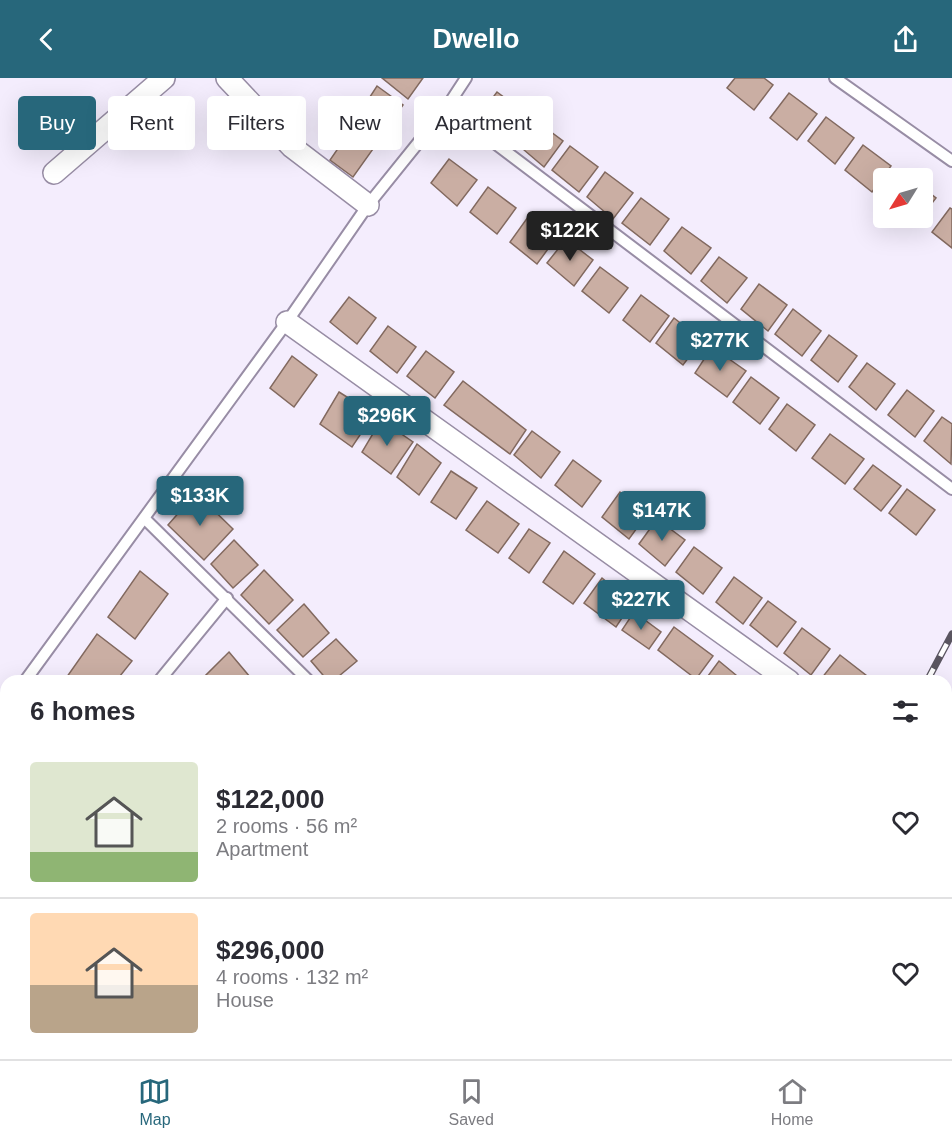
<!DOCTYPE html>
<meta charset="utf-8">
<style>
body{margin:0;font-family:Arial,sans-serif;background:#f7f7f7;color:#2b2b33;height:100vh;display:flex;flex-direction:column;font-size:22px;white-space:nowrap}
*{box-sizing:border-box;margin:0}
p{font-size:20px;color:#7c7c81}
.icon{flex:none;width:33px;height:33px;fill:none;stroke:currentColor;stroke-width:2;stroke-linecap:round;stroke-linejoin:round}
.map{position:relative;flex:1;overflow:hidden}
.drawer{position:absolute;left:0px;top:597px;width:952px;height:384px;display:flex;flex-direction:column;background:#fff;border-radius:18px 18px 0 0;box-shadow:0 6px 24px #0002}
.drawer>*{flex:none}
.guide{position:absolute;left:18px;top:18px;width:600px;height:54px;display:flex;gap:12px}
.needle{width:39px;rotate:233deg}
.fabs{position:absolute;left:873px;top:90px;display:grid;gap:12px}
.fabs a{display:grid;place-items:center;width:60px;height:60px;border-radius:6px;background:#fff;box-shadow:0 6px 24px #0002;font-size:30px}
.price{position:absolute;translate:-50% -51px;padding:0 14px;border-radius:6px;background:#27677b;color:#fff;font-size:20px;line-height:39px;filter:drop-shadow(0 2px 3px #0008)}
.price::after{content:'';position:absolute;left:50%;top:36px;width:18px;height:14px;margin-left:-9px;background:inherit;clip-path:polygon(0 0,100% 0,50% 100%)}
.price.selected{background:#222;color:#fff}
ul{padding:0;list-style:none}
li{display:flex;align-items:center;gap:18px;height:150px;padding:0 30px}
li+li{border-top:2px solid #e1e1e2}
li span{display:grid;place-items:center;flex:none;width:168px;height:120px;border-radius:6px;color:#555}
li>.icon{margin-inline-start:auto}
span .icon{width:72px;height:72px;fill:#fffc;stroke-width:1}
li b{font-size:26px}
h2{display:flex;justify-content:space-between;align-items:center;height:72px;padding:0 30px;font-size:26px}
.chip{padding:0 21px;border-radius:6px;background:#fff;box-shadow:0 6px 24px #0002;font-size:21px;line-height:54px}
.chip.selected{background:#27677b;color:#fff}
header{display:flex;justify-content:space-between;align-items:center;height:78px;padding:0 30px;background:#27677b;color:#fff;font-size:27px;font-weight:600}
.menu{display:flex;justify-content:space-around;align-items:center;height:84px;border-top:2px solid #e1e1e2;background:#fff;font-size:16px;color:#7c7c81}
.menu a{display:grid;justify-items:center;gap:3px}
.menu .selected{color:#27677b}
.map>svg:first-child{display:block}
.building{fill:#caaea3;stroke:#82695f;stroke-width:1.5}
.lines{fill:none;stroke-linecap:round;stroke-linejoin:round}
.lane-casing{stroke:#988da5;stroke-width:14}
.street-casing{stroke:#988da5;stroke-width:24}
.lane{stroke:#fff;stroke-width:10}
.street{stroke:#fff;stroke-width:21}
.rail-casing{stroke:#5a5560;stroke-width:7}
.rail{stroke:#fefefe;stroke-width:4.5;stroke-dasharray:14;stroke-linecap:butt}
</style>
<header><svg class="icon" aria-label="back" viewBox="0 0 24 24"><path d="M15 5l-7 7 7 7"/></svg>Dwello<svg class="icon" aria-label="share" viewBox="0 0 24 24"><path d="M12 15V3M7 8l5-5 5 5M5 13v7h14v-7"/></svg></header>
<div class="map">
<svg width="952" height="981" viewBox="0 0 952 981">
<rect width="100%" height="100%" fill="#f4edfd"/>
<g class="building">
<polygon points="382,0 423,0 408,21"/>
<polygon points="735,0 764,0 773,7 754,32 727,10"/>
<polygon points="377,8 403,27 379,62 353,45"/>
<polygon points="497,14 525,35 506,61 479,38"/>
<polygon points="789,15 817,36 797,62 770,40"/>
<polygon points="826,39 854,60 835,86 808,63"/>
<polygon points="535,42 563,63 544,89 517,66"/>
<polygon points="350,53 373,71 353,99 330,82"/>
<polygon points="863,67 891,88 872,114 845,92"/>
<polygon points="570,68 598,89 579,114 552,92"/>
<polygon points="449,81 477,102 457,128 431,105"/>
<polygon points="605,94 633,115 613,141 587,119"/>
<polygon points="488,109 516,130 497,156 470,134"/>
<polygon points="922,109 936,120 922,138"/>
<polygon points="641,120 669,141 650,167 622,145"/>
<polygon points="950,130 952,131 952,170 932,154"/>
<polygon points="528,139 556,160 537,186 510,164"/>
<polygon points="682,149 711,170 691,196 664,173"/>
<polygon points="566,161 593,182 574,208 547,185"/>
<polygon points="719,179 747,200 727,225 701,203"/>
<polygon points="600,189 628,210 609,235 582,213"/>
<polygon points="759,206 787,227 768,253 741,231"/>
<polygon points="641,217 669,238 650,264 623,242"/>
<polygon points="349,219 376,240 357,266 330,244"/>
<polygon points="793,231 821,253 802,278 775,256"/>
<polygon points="674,240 702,262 683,287 656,265"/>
<polygon points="388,248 416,269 397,295 370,273"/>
<polygon points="829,257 857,278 838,304 811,282"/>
<polygon points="712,269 746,293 727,319 695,295"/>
<polygon points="426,273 454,294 435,320 407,298"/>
<polygon points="292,278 317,297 294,329 270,310"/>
<polygon points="867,285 895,306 876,332 849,309"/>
<polygon points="751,299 779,320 760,346 733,324"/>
<polygon points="463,303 526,352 510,376 444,327"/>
<polygon points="907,312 934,333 915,359 888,337"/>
<polygon points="339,314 374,336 352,369 320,346"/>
<polygon points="787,326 815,347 796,373 769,351"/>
<polygon points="942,339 952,346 951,386 924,363"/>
<polygon points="381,342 413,364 391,396 362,374"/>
<polygon points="532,353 560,374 541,400 514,377"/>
<polygon points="830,356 864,381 845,406 812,380"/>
<polygon points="417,366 441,385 419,417 397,399"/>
<polygon points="573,382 601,403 582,429 555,407"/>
<polygon points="873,387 901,408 881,433 854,411"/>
<polygon points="451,393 477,410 456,441 431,424"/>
<polygon points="907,411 935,432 916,457 889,435"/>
<polygon points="620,414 648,435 629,461 602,439"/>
<polygon points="196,415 233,451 204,482 168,447"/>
<polygon points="487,423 519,446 498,475 466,452"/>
<polygon points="657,441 685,462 665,488 639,466"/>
<polygon points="529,451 550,465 529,495 509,480"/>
<polygon points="234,462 258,487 233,510 211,486"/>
<polygon points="694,469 722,490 703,516 676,494"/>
<polygon points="564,473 595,496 573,526 543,504"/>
<polygon points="264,492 293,522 269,546 241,517"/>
<polygon points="140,493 168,516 135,561 108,539"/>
<polygon points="734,499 762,520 743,546 716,524"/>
<polygon points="602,500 632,525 616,549 584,525"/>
<polygon points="768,523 796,544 777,569 750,547"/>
<polygon points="304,526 329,555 303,579 277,552"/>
<polygon points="634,534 661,554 649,571 622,552"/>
<polygon points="674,549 713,578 696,601 658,572"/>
<polygon points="802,550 830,571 811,597 784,575"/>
<polygon points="97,556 132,583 116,603 64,603"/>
<polygon points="336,561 357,583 333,603 328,603 311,583"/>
<polygon points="229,574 250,599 245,603 203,603 202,601"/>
<polygon points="840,577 867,598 864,603 821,601"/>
<polygon points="719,583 742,602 742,603 705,602"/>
<polygon points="194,975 229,975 226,981 200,981"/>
<polygon points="335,975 357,975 354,981 347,981"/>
</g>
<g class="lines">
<defs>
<g id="lane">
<polyline points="835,0 952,83"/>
<polyline points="447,29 952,411"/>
<polyline points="145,441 309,603"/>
<polyline points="25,603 287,244 368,127 447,29 466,0"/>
<polyline points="159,603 227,520"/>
<polyline points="0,630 6,626"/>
<polyline points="0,943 6,929"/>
</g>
<g id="street">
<polyline points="227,0 292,69 368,127"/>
<polyline points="54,95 164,0"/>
<polyline points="287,244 789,603"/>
<polyline points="161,981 164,975"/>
<polyline points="368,981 371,975"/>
<polyline points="630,981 632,975"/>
</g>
</defs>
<use href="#lane" class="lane-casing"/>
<use href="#street" class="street-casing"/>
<use href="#lane" class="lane"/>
<use href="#street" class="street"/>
<defs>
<g id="rail">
<polyline points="927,603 952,556"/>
<polyline points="727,981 730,975"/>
</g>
</defs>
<use href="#rail" class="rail-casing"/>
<use href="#rail" class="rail"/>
</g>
</svg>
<div class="fabs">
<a><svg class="needle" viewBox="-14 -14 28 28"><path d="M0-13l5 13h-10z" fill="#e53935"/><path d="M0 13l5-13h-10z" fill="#7c7c81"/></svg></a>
</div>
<b class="price selected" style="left:570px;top:184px">$122K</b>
<b class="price" style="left:720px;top:294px">$277K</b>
<b class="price" style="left:387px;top:369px">$296K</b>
<b class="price" style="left:200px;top:449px">$133K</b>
<b class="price" style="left:662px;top:464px">$147K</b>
<b class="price" style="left:641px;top:553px">$227K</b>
<div class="guide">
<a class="chip selected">Buy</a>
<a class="chip">Rent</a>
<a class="chip">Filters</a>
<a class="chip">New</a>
<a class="chip">Apartment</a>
</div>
<section class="drawer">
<h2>6 homes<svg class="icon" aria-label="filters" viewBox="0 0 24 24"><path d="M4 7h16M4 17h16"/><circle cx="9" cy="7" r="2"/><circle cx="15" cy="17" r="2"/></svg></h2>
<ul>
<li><span style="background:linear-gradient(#dfe7d0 75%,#8fb573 0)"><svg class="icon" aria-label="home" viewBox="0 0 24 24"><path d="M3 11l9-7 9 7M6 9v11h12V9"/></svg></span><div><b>$122,000</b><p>2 rooms · 56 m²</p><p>Apartment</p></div><svg class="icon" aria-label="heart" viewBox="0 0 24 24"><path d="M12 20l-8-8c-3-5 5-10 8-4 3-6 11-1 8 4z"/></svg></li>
<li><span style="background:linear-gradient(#ffd9b3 60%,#b9a48a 0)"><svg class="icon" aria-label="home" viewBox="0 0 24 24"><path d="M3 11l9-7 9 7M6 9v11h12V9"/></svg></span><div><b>$296,000</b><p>4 rooms · 132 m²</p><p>House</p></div><svg class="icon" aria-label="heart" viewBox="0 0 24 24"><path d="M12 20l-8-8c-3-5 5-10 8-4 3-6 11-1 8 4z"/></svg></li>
</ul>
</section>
</div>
<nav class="menu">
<a class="selected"><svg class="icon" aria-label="map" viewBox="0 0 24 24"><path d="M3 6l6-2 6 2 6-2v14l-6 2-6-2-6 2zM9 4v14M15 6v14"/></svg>Map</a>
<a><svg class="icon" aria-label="saved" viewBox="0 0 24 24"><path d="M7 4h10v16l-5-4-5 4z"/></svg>Saved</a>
<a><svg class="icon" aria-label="home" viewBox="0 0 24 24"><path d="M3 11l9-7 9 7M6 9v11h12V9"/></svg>Home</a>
</nav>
